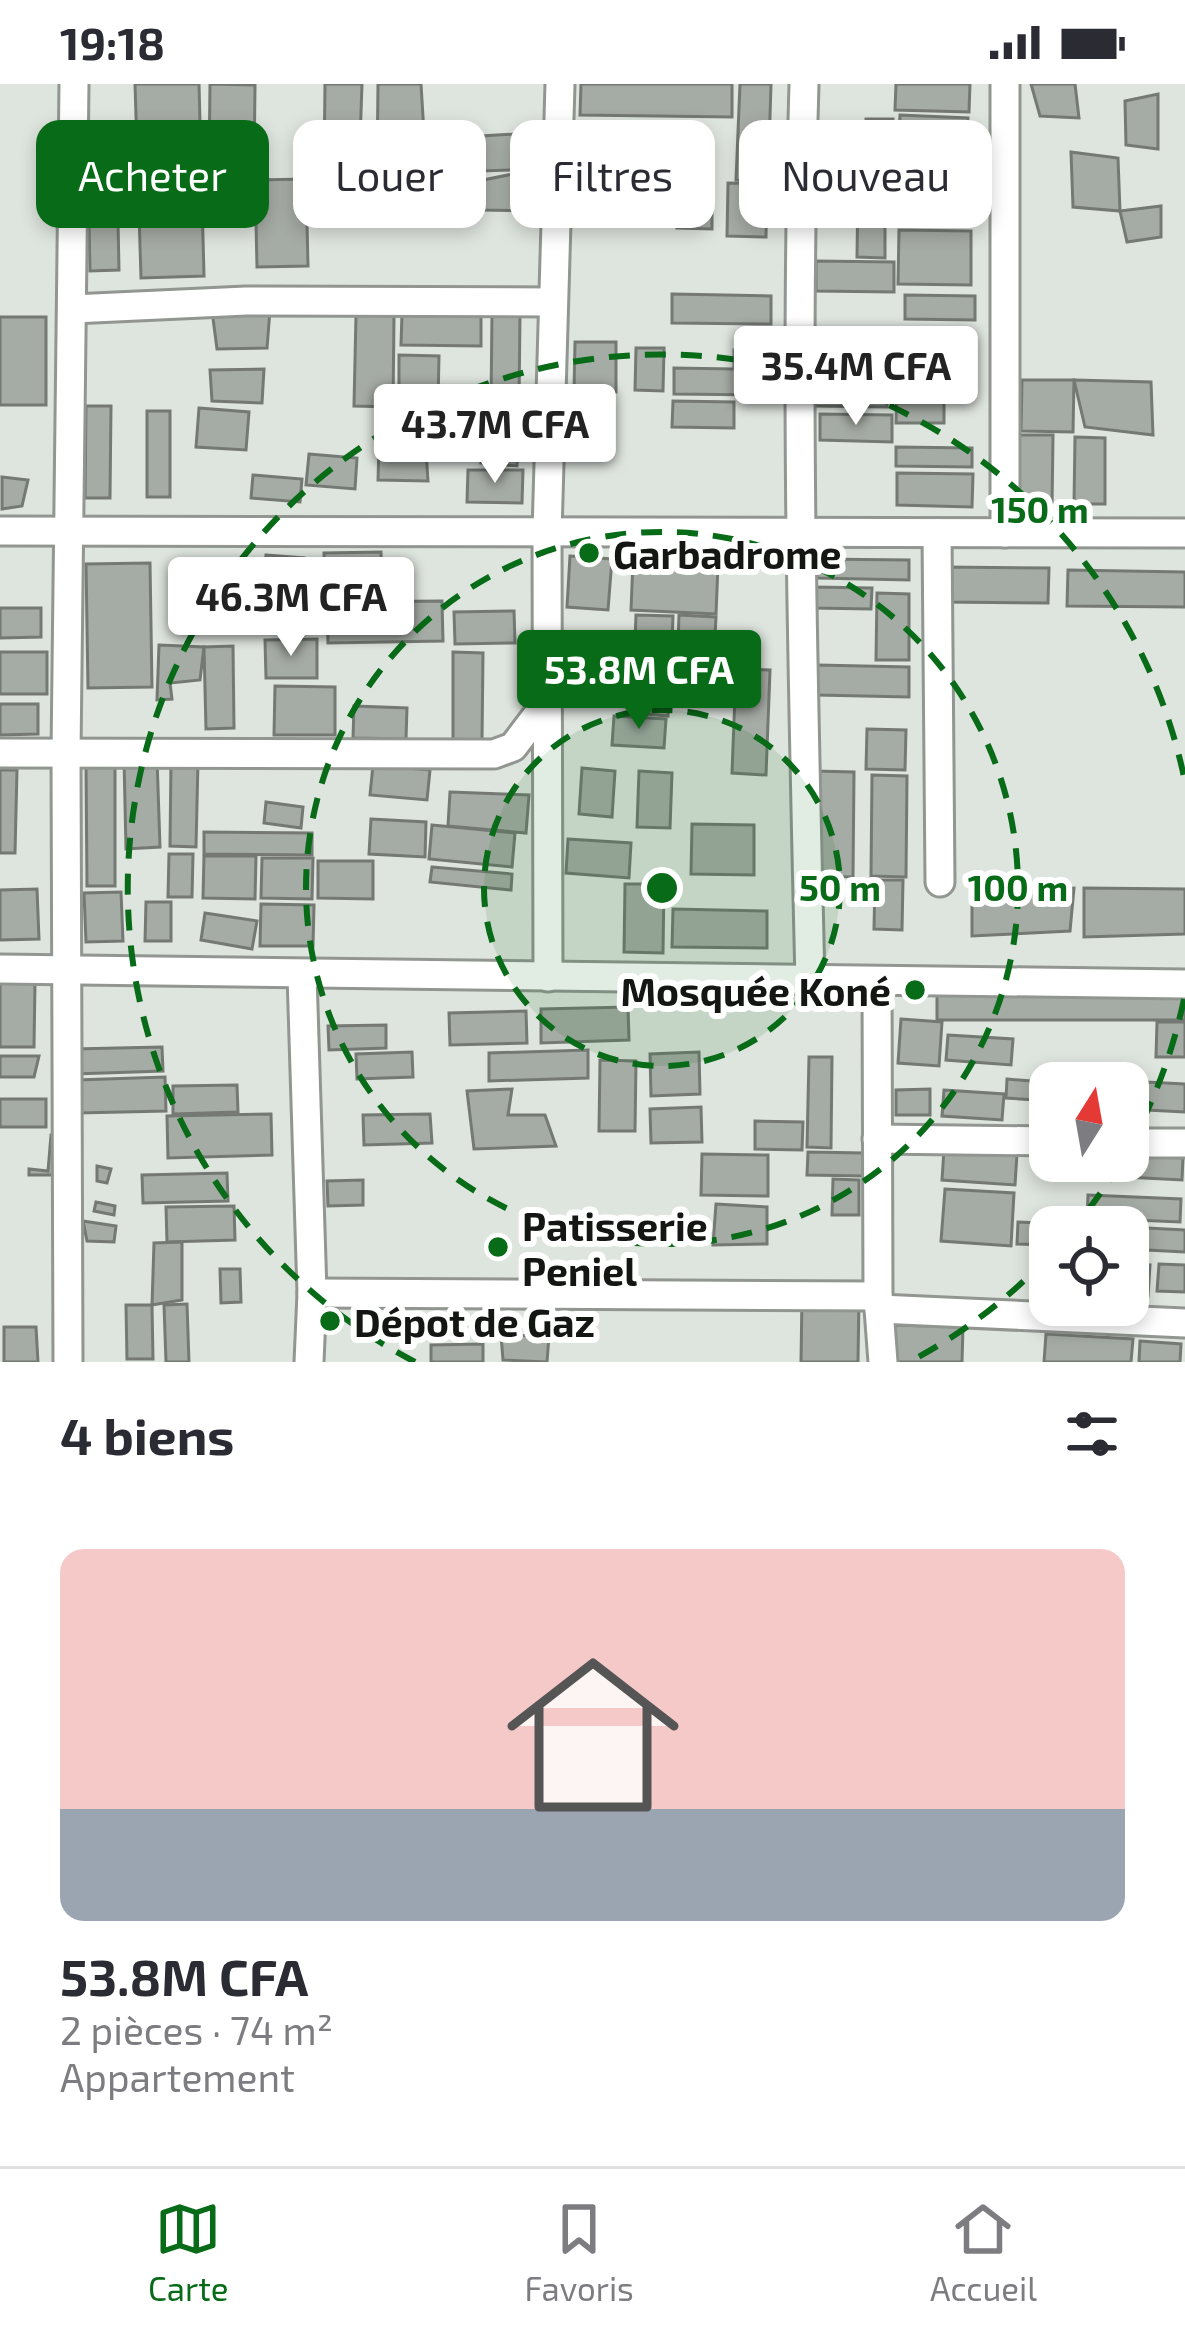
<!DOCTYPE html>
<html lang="fr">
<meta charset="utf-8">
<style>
body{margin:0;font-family:"Exo 2",sans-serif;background:#f7f7f7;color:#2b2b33;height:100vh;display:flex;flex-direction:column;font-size:45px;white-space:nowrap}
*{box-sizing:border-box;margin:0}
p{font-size:39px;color:#7c7c81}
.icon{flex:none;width:66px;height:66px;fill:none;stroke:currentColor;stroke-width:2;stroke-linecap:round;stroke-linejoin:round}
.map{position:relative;height:1278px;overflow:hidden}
.panel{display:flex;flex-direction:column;background:#fff;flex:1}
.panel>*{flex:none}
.guide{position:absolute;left:36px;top:36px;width:1113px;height:108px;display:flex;gap:24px}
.needle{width:78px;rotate:11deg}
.buttons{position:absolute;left:1029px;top:978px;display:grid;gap:24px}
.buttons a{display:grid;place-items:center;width:120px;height:120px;border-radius:24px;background:#fff;box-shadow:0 6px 18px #0003;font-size:60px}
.price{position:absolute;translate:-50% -102px;padding:0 27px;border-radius:12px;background:#fff;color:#222;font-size:39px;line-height:78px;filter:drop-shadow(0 3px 6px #0008)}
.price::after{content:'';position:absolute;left:50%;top:72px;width:36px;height:27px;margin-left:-18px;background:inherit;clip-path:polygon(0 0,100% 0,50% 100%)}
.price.current{background:#086b18;color:#fff}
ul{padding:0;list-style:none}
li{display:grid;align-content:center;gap:24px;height:636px;padding:0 60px}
li span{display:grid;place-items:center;height:372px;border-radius:24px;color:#555}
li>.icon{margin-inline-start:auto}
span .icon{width:216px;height:216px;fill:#fffc;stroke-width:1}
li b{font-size:51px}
h2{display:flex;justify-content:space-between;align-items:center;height:144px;padding:0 60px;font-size:51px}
.pill{padding:0 42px;border-radius:24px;background:#fff;box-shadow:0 6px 18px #0003;font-size:42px;line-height:108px}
.pill.current{background:#086b18;color:#fff}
.status{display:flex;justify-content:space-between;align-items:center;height:84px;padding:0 60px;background:#fff;direction:ltr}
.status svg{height:33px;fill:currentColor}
.dock{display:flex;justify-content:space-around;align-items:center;height:168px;border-top:3px solid #e1e1e2;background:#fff;font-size:33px;color:#7c7c81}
.dock a{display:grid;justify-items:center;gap:6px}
.dock .current{color:#086b18}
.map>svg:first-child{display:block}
.building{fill:#a5aba5;stroke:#747974;stroke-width:3}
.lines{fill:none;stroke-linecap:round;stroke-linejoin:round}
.minor-casing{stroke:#919691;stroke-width:33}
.minor{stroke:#fff;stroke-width:27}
.ring{fill:none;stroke:#086b18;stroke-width:6;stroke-dasharray:21 15}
.poi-dot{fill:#086b18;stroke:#fff;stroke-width:4.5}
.labels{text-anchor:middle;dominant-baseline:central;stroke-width:12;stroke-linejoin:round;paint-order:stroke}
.poi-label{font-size:39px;font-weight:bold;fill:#141614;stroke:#fff;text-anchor:start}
.centre{fill:#086b18;stroke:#fff;stroke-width:6}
.ring-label{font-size:36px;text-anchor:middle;font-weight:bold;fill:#086b18;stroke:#fff;stroke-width:12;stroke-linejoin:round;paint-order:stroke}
</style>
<div class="status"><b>19:18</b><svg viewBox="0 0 49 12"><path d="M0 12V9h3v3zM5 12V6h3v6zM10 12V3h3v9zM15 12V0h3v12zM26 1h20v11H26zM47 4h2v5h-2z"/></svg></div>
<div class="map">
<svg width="1185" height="1278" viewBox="0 0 1185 1278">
<rect width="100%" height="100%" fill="#dee4de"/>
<g class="building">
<polygon points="135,0 199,0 204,192 141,194"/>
<polygon points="210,0 255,1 254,91 209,90"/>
<polygon points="325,0 362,0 359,86 324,85"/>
<polygon points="378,0 421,0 426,83 377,90"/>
<polygon points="581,0 732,0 732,33 580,31"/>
<polygon points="740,0 771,0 768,97 736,96"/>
<polygon points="896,0 970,0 969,28 895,26"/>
<polygon points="1031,0 1075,0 1079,34 1040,32"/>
<polygon points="1158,10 1158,65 1126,61 1125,17"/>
<polygon points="900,31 968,34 967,58 899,55"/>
<rect x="866" y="35" width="27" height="65"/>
<polygon points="534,49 538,85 482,87 481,52"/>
<polygon points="1071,68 1118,74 1120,127 1073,123"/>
<polygon points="897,72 944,73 943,109 897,108"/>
<polygon points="538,85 534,127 483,126 478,97"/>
<polygon points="117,88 119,186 90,187 88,89"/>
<polygon points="306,95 308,182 257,183 255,96"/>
<polygon points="678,99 712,100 712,145 677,144"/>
<polygon points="728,99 767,100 766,153 727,152"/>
<polygon points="858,102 885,103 885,174 857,173"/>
<polygon points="1161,122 1161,153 1127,158 1120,127"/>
<polygon points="899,146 971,147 971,201 898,200"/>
<polygon points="816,177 894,178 894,208 816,207"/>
<polygon points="672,210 771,212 771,240 672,239"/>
<polygon points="905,211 975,212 975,236 905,235"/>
<polygon points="270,226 267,264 217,265 212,227"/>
<polygon points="492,229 520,230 519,320 491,319"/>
<polygon points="402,230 481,231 481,262 401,261"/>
<polygon points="356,231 394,232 393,323 354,322"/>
<rect x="0" y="233" width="46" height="88"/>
<polygon points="830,248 878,249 877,296 829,296"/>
<polygon points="575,258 616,258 616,308 574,307"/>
<polygon points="636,264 664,264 663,307 635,306"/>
<polygon points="734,266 769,267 768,311 674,310 674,284 734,285"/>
<polygon points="399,271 439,272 438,319 399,319"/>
<polygon points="264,285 262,319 212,317 210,286"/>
<polygon points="1022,296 1074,296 1073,348 1021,347"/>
<polygon points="1074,296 1151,298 1153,351 1085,343"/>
<polygon points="816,300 887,301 887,323 815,322"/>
<polygon points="897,302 944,303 944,339 896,339"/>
<polygon points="673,317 734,318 734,344 672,343"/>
<polygon points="86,322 111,322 110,414 85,414"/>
<polygon points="199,324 249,328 246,366 196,363"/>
<polygon points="415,324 459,324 459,356 414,356"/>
<polygon points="485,326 521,329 517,382 481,379"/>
<rect x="147" y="327" width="23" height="86"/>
<polygon points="820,330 892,331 892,358 820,356"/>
<polygon points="1016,351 1053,351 1052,424 1015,424"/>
<polygon points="1075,353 1105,354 1105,420 1074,420"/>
<polygon points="379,362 426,367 428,397 378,396"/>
<polygon points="896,363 972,364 972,383 896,382"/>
<polygon points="309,370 357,374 355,405 306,401"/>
<polygon points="468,386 523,386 522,419 467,418"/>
<polygon points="897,389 973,390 972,423 897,421"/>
<polygon points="253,391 302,395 300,418 251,414"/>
<polygon points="2,393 28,396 22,422 2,425"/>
<polygon points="381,468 382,498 325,499 324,469"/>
<polygon points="266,471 304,474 301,514 263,511"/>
<polygon points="570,472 612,475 608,526 567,523"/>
<polygon points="817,475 909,476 909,496 817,494"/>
<polygon points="633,477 718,481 716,530 631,526"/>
<polygon points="150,479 152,603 88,604 86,480"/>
<polygon points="942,483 1049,484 1048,519 942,518"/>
<polygon points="1068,486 1185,488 1185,523 1067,522"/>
<polygon points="813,503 872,504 871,525 812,524"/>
<polygon points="877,509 909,510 909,576 876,576"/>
<polygon points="442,517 443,557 328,559 327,518"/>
<polygon points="0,524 41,524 41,553 0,554"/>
<polygon points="514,527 515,559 455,560 454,528"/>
<polygon points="636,531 673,532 671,585 634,584"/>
<polygon points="679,531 716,533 713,588 677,586"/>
<polygon points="317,555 317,594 266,594 265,556"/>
<polygon points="159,561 204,563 200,596 170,599 172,615 157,616"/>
<polygon points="233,562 234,644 206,645 204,563"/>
<rect x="0" y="568" width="47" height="42"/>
<polygon points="453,568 483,569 482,657 453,657"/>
<polygon points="817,581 909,583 909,613 817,611"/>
<polygon points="736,585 770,586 766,691 732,689"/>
<polygon points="275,602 335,603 335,651 274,651"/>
<polygon points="635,602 669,605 668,632 633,629"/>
<polygon points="0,620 38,620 38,650 0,651"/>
<polygon points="354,622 407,624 406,655 353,654"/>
<polygon points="614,632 666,635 664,664 612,661"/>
<polygon points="867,645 906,646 905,686 866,685"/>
<polygon points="157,674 160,763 126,765 124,675"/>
<polygon points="171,677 198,677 196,763 170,762"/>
<polygon points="86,680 115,680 115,802 87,802"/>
<polygon points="373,681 430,686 427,716 370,711"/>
<polygon points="582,684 615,687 612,733 579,730"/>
<polygon points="0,686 17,686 15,769 0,769"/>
<polygon points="639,687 672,689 670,744 637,743"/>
<polygon points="813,687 854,688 853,793 811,792"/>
<polygon points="872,691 907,692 906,793 871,792"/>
<polygon points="450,708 529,711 526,749 448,742"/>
<polygon points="266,718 303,723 301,744 264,739"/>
<polygon points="371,735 426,738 425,773 369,770"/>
<polygon points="692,740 754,741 754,791 691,790"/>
<polygon points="432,741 515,749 512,783 429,775"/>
<polygon points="204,748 312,749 312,771 204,770"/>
<polygon points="568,755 631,759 629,794 566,789"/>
<polygon points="169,770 193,770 192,813 168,813"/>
<polygon points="204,772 256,772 255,815 203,814"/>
<polygon points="262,774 313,774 312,815 261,814"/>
<polygon points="318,777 373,777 373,815 318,814"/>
<polygon points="432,783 512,790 511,806 430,798"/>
<polygon points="875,796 903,796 902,846 874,845"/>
<polygon points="625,800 664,800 663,869 624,868"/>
<polygon points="1074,804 1070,847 972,852 972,809"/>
<polygon points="1084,804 1185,805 1185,850 1084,853"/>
<polygon points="37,805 39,855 0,856 0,806"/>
<polygon points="121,808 123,857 86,858 84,809"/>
<polygon points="146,818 171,818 171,857 145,857"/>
<polygon points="261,820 314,821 313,862 260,862"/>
<polygon points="673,825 767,827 767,864 672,863"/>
<polygon points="205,829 257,837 252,865 201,856"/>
<polygon points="0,898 35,898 34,963 0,963"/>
<polygon points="937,911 1185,912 1185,936 937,936"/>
<polygon points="628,923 629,956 541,959 541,925"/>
<polygon points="526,927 527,959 450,961 449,929"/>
<polygon points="901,935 942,938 939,982 898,979"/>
<polygon points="1157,938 1185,938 1185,973 1156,973"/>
<polygon points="386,941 386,964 329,966 328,942"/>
<polygon points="948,951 1013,955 1011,981 946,976"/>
<polygon points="162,963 163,987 74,990 73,965"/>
<polygon points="588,966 588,994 489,997 489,969"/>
<polygon points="412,968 413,993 357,995 356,970"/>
<polygon points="699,968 700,1010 651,1012 650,970"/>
<polygon points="0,972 39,972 34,993 0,993"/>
<polygon points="809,973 832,973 831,1064 807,1063"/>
<polygon points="600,976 636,977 635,1047 599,1047"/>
<polygon points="165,993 166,1027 78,1029 77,996"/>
<polygon points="1007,995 1057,999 1050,999 1050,1017 1006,1014"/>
<polygon points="1086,995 1185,1000 1185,1028 1128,1025 1128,999 1085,999"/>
<polygon points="237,1001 238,1028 173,1030 173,1002"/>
<polygon points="512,1005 508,1031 545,1031 556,1062 474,1065 467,1007"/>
<polygon points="930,1005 930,1031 896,1031 896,1006"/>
<polygon points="944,1006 1004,1010 1002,1036 942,1032"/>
<rect x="0" y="1015" width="46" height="28"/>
<polygon points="701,1023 702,1058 651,1059 650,1025"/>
<polygon points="271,1030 272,1071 168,1074 167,1032"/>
<polygon points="430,1030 432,1059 364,1061 363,1031"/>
<polygon points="755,1037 803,1038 802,1066 755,1065"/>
<polygon points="51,1051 63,1052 61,1091 29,1091 29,1085 48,1087"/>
<polygon points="944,1065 1017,1070 1015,1101 942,1096"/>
<polygon points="808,1068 863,1069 863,1092 807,1091"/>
<polygon points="702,1070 768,1071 768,1112 701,1111"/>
<polygon points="1128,1071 1183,1074 1182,1096 1086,1091 1086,1077 1128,1077"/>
<polygon points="97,1082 111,1085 107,1099 97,1097"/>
<polygon points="227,1089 228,1117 143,1119 142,1091"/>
<polygon points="833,1095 859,1096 859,1131 832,1131"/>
<polygon points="363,1096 363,1121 328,1122 327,1097"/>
<polygon points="945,1105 1014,1109 1011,1162 941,1157"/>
<polygon points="1088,1111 1181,1115 1180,1138 1087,1134"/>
<polygon points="96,1118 115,1122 114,1131 94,1127"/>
<polygon points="716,1120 767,1123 767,1160 713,1161"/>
<polygon points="234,1122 235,1156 167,1158 166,1123"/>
<polygon points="83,1137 116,1142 114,1158 87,1157"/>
<polygon points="1018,1138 1123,1143 1050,1143 1050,1161 1017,1160"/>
<polygon points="1128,1143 1185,1146 1185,1168 1128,1165"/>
<polygon points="182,1158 182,1216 152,1221 154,1159"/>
<polygon points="1128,1180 1150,1181 1148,1212 1128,1211"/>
<polygon points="1159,1180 1185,1181 1185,1208 1157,1207"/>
<polygon points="220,1185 240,1185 241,1218 221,1219"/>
<polygon points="802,1213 859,1214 858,1278 801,1278"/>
<polygon points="187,1220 189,1278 166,1278 164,1221"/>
<polygon points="126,1221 152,1221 153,1275 127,1275"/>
<polygon points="894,1241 963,1243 962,1278 893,1278"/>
<polygon points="4,1243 36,1243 38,1278 4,1278"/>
<polygon points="1046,1250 1133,1255 1131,1278 1044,1278"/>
<polygon points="501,1251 549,1252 547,1278 503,1276"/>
<polygon points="1140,1257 1181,1260 1180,1278 1139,1278"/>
<polygon points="483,1260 483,1278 431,1278 431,1261"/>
</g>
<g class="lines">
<defs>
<g id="minor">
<path d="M804,0c-9,300 -1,598 6,898"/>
<polyline points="1005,0 1005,449"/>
<polyline points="72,225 246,217 552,218"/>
<polyline points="0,447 1185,449"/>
<polyline points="937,449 940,798"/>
<polyline points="0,669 494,670 513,663 548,617"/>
<polyline points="0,885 1185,900"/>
<polyline points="302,891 312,1209 309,1278"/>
<polyline points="548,893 547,449 560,0"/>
<polyline points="877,899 878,1212 883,1278"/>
<polyline points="877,1055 1050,1057"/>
<polyline points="1128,1059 1185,1059"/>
<polyline points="312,1209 878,1212"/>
<polyline points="879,1225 1185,1239"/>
<polyline points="68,1278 66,669 74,0"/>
</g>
</defs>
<use href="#minor" class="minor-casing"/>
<use href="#minor" class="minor"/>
</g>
<circle cx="662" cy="804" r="178" fill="#086b18" fill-opacity=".12"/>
<g class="ring">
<circle cx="662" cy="804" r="178"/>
<circle cx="662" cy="804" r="356"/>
<path d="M1184 915A534 534 0 0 1 1129 1063M1120 1079A534 534 0 0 1 1077 1140M1049 1172A534 534 0 0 1 909 1278M415 1278A534 534 0 1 1 1184 693"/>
</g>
<g class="poi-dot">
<circle cx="589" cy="469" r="12"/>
<circle cx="915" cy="906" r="12"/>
<circle cx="498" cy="1163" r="12"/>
<circle cx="330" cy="1237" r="12"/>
</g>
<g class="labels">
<g class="poi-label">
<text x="613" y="469">Garbadrome</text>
<text x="891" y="906" text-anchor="end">Mosquée Koné</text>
<text x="522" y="1141">Patisserie<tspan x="522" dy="45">Peniel</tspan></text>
<text x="354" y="1237">Dépot de Gaz</text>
</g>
</g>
<circle cx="662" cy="804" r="18" class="centre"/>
<g class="ring-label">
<text x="1040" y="439">150 m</text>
<text x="840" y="817">50 m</text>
<text x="1018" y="817">100 m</text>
</g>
</svg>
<div class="buttons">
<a><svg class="needle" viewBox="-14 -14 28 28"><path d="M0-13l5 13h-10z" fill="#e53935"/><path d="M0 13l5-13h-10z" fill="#7c7c81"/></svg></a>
<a><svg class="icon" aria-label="locate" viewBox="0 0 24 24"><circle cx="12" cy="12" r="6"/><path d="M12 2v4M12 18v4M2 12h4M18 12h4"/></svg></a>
</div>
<b class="price" style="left:856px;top:344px">35.4M CFA</b>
<b class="price" style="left:495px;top:402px">43.7M CFA</b>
<b class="price" style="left:291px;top:575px">46.3M CFA</b>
<b class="price current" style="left:639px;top:648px">53.8M CFA</b>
<div class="guide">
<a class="pill current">Acheter</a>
<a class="pill">Louer</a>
<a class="pill">Filtres</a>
<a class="pill">Nouveau</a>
</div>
</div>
<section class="panel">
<h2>4 biens<svg class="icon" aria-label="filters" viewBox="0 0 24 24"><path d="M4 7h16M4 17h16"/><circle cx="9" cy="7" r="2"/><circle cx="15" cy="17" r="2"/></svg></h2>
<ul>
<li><span style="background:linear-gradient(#f6c9c9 70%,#9aa5b1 0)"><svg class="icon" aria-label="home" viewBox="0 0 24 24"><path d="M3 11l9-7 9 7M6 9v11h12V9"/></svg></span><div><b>53.8M CFA</b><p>2 pièces · 74 m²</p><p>Appartement</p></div></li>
</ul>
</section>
<nav class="dock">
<a class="current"><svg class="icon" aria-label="map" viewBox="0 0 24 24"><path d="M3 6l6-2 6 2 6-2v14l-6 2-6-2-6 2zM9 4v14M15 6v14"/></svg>Carte</a>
<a><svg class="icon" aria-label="saved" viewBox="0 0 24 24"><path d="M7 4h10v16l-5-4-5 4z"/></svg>Favoris</a>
<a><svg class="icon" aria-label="home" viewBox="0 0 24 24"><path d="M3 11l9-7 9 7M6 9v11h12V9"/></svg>Accueil</a>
</nav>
